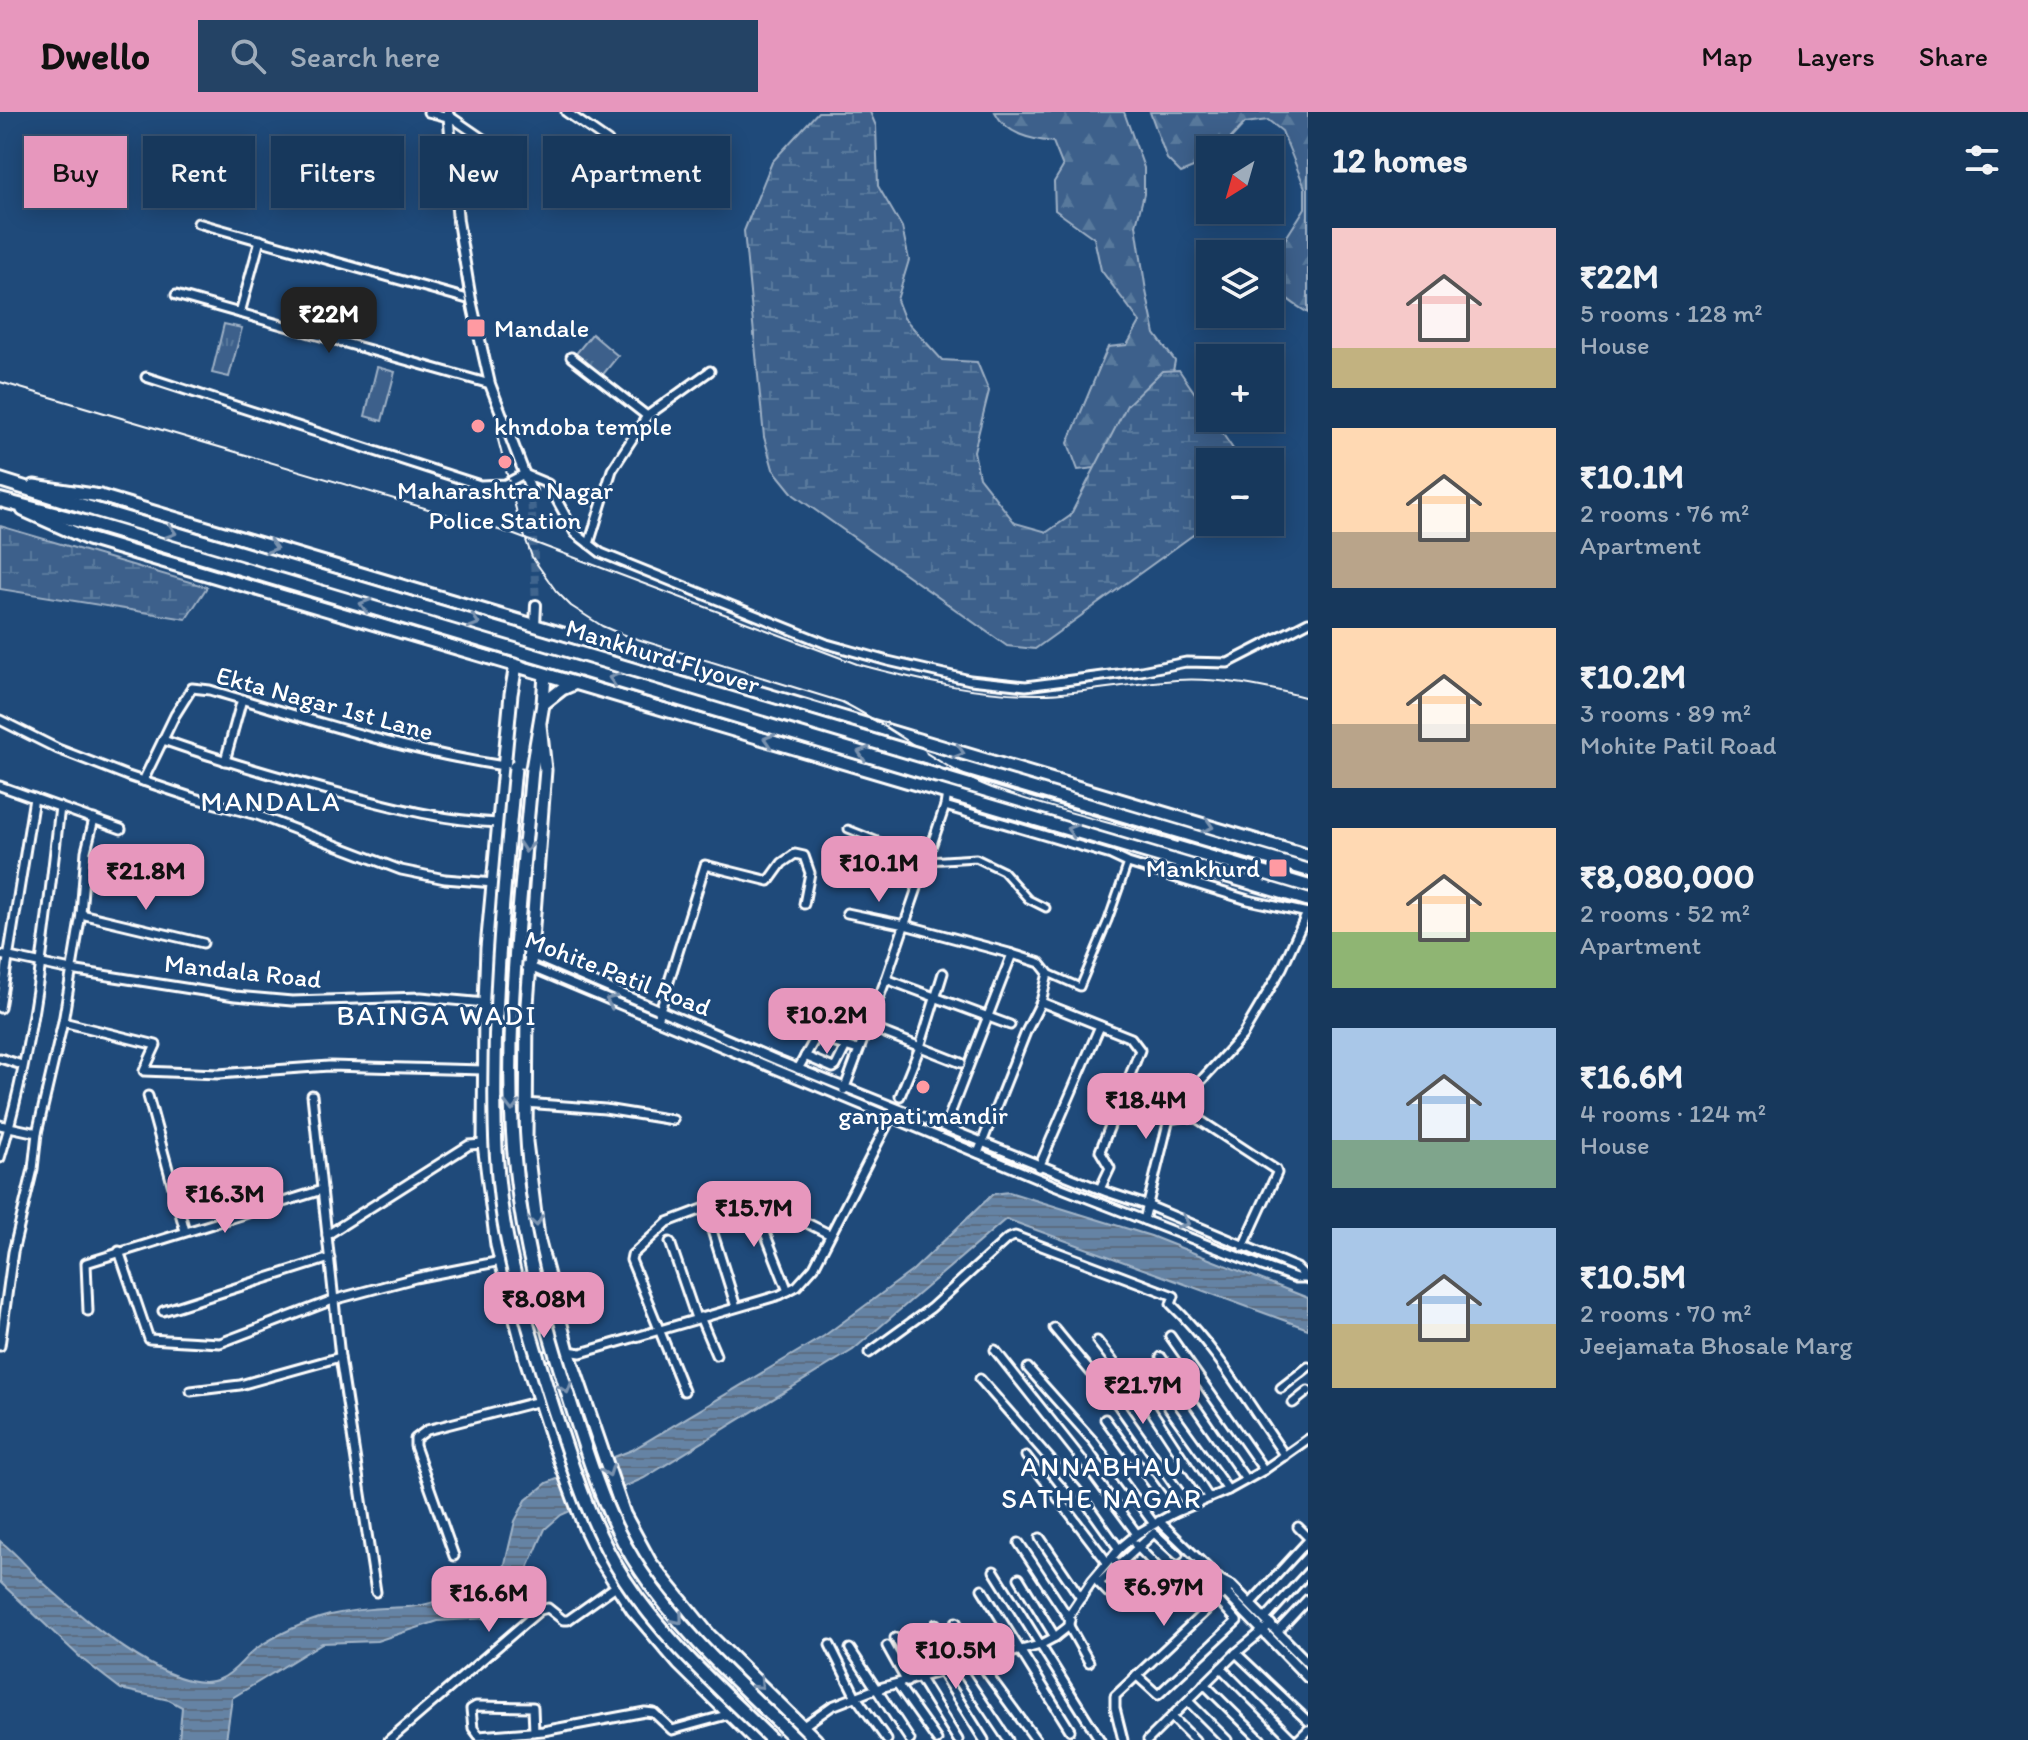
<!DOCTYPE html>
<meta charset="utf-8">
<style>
body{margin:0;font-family:Itim,sans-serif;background:#244365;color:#f1f3f6;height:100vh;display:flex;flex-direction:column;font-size:30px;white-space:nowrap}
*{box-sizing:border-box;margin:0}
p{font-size:26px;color:#9eacbb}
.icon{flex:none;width:44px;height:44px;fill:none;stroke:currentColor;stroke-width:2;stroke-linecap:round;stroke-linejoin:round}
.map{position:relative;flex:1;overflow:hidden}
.panel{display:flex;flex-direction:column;background:#17385c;width:720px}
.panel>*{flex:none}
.hud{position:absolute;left:24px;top:24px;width:760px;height:72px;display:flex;gap:16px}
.needle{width:52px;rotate:217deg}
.controls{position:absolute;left:1196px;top:24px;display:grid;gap:16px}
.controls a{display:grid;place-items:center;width:88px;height:88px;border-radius:0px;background:#17385c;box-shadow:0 4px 20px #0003,0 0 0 2px #365272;font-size:40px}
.price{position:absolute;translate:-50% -68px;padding:0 18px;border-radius:16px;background:#e797bd;color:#111;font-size:26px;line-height:52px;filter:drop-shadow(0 2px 4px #0008)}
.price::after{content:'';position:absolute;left:50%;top:48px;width:24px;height:18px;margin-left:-12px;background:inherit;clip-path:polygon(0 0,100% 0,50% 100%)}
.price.active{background:#222;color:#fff}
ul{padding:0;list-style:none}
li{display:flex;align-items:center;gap:24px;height:200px;padding:0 24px}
li span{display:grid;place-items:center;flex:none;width:224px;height:160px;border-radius:0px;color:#555}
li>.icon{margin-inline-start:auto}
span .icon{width:96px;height:96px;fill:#fffc;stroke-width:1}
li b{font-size:34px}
h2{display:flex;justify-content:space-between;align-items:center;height:96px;padding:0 24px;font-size:34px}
.chip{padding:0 28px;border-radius:0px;background:#17385c;box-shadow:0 4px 20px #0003,0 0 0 2px #365272;font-size:28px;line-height:72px}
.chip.active{background:#e797bd;color:#111}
header{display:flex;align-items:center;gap:48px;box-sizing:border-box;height:112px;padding:0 40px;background:#e797bd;color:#111}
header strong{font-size:38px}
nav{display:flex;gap:44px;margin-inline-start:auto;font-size:28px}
.search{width:560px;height:72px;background:#244365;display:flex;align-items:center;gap:20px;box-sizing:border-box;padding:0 28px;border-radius:0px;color:#9eacbb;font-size:30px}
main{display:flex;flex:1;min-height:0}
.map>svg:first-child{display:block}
.forest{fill:url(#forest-firs);stroke:#9eb0c5;stroke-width:2}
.wetland{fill:url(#wetland-marsh);stroke:#9eb0c5;stroke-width:2}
.park{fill:url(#park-tufts);stroke:#9eb0c5;stroke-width:2}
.water{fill:url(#water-rules);stroke:#a3b5c8;stroke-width:2}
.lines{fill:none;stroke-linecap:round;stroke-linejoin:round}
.tertiary-tunnel{stroke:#41658e;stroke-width:8;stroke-dasharray:8 4;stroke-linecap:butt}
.pedestrian-casing{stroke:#fff;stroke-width:11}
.minor-casing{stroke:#fff;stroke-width:13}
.tertiary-casing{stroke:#fff;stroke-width:14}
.trunk-casing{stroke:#fff;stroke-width:17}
.motorway-casing{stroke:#fff;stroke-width:18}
.pedestrian{stroke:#1f4a7a;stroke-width:5}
.minor{stroke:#1f4a7a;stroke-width:7}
.tertiary{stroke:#1f4a7a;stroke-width:8}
.trunk{stroke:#1f4a7a;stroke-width:11}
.motorway{stroke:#1f4a7a;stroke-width:12}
.rail{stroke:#fff;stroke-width:2}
.trunk-bridge-casing{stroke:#fff;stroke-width:17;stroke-linecap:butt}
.motorway-bridge-casing{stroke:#fff;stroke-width:18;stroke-linecap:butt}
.trunk-bridge{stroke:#1f4a7a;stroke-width:11}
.motorway-bridge{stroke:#1f4a7a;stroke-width:12}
.oneway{stroke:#7992af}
.poi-dot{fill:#ff9aa2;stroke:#1f4a7a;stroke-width:3}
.labels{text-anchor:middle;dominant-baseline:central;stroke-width:6;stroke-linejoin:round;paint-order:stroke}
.poi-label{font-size:26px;fill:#fff;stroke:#1f4a7a;text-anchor:start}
.street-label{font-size:26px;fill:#fff;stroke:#1f4a7a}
.neighbourhood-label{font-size:28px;letter-spacing:2px;fill:#fff;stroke:#1f4a7a}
</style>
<header>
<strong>Dwello</strong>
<div class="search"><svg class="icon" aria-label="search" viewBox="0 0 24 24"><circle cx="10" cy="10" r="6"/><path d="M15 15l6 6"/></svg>Search here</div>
<nav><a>Map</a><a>Layers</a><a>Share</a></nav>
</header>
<main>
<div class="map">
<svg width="1308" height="1628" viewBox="0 0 1308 1628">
<defs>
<pattern id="forest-firs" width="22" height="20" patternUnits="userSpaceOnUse" patternTransform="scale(2)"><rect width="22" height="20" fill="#3c618b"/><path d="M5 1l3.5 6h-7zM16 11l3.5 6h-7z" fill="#59799c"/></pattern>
<pattern id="wetland-marsh" width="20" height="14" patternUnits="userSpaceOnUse" patternTransform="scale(2)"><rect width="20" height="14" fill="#3c618b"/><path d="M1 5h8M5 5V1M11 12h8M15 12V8" fill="none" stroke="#59799c"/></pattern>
<pattern id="park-tufts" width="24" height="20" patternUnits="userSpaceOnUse" patternTransform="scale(2)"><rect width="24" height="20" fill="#3c618b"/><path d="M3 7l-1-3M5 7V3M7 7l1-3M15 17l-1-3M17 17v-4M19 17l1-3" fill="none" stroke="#59799c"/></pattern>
<pattern id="water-rules" width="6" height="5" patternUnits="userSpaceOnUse" patternTransform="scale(2)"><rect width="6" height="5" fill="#6583a4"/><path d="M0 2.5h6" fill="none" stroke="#5b6d81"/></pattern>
</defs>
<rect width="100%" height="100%" fill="#1f4a7a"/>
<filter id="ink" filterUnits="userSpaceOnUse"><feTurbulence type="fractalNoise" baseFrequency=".0125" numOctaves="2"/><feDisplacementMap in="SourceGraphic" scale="16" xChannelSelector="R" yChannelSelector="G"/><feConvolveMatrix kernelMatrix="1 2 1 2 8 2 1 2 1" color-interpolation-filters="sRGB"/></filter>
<g filter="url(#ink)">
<g class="forest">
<path d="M995,0h129l20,56v26l-8,31 10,66 9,43 20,27 -4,20 -76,87 -17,2 -10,-27 40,-96 19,-2 13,-23 -39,-52 -7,-32 -39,-28 -1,-28 9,-15 -10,-25c-23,-3 -46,-7 -58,-30z"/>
<path d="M1150,0h158v201c-21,-13 -37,-23 -38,-50l35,-55v-20l-23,-57 -14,-11 -23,3 -25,27h-10v11l-29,12 -14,-14z"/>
</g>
<g class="wetland">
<polygon points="818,0 870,0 876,14 878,74 902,115 909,148 897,188 904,206 942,248 977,250 989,279 974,339 979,365 1015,411 1047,420 1070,404 1127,293 1162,259 1179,258 1242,350 1210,350 1211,410 1035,537 1007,534 794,383 773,357 764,325 744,119 772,50"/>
<polygon points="0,414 207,475 186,507 0,477"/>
</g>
<g class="park">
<polygon points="224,212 242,216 229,265 212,261"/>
<polygon points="592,222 618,244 600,266 574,244"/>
<polygon points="377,255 395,260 382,309 365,304"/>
</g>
<path class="water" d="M1009,1080l142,44 157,62v31l-302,-110 -153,131 -209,128 -83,37 -16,14 -23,53 -21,27 -12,9 -51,3 -61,20 -55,2 -90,55 -6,42h-47l3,-33 -13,-7 -48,-11 -39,-30 -82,-77v-41c15,11 26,25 39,38 34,31 134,120 181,100 15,-6 24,-22 37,-31 21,-14 49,-27 73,-33 26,-6 51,-7 78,-8 25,-1 77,-23 96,-39l11,-47 11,-21 21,-17 85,-33 192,-114 88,-65 81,-77z"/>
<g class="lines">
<polyline class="tertiary-tunnel" points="531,379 536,493"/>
<defs>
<g id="pedestrian">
<polyline points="848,717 928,749 976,746 1003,759 1028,787 1046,796"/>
<polyline points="1048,861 1080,875 1108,808 1128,751"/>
</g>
<g id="minor">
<polyline points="428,0 448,5"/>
<polyline points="566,0 608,29"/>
<polyline points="448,3 521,53"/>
<polyline points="198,111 471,188"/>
<polyline points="176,183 490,272"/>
<polyline points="240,201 260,128"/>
<polyline points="571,245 647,304"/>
<polyline points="146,265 480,373 505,372 524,362 548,372 575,421 601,441 827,532 888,549 970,568 1026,574 1141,559 1186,550 1228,551 1308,510"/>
<polyline points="589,432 612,358 647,304 710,259"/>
<polyline points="0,608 58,637 128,664 194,686 257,703 401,758 445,767 494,771"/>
<path d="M163,628c60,21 122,39 184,55 50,13 99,26 152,28"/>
<polyline points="225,649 242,587"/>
<path d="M143,669l32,-66 17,-27 18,2c97,28 193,61 294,76"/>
<polyline points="0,674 121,717"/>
<polyline points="947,681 945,694 1111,743 1128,751 1248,788 1308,801"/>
<polyline points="847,801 905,813 1009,841 1040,851 1048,861 1041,890 1026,920 978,1041"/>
<polyline points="81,802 203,831"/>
<polyline points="497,838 531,843 779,949 1107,1080 1149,1094 1297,1156 1308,1167"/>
<polyline points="0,843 71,858 235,884 292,889 421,885 485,891"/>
<polyline points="487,847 530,855 1054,1073 1262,1154 1296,1166 1307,1166"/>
<polyline points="886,867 1010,913"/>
<polyline points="1041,890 1131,926 1140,938 1100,1039 1110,1056 1100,1077"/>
<polyline points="0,896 34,686"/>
<polyline points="657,908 705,753 769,769 782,751 795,742 804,744 810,761 804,792"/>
<polyline points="63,910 156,933 144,959 218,962 329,954 484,958"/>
<polyline points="867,914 961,951"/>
<polyline points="805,944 833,956 836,954 846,934"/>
<polyline points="0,946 22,953"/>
<polyline points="798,957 816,925 858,938"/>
<polyline points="1197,973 1242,924 1282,856 1307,801"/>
<polyline points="844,978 886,867 945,694"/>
<polyline points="312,983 340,1245 376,1480"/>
<polyline points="148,984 185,1119"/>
<polyline points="900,984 920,935 943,861"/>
<polyline points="525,991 605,997 673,1008"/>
<polyline points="0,1013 37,1021"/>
<polyline points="945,1015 1012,842"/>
<path d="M0,1046c35,-113 46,-234 60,-351"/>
<polyline points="1039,1055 1100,914"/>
<polyline points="750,1083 788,1179"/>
<polyline points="705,1096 736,1195"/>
<polyline points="1144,1108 1169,1007 1187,1004 1198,1007 1276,1058 1277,1061 1243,1135"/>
<polyline points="327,1123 469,1033 484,1032"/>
<polyline points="670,1130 696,1206"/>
<polyline points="119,1139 149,1227 220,1231 333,1188 415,1166 501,1149"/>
<polyline points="88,1199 86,1151 322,1078"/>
<polyline points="163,1199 330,1146"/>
<polyline points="700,1205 716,1243"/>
<polyline points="1054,1216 1118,1293 1189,1394"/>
<polyline points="1170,1224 1264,1358"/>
<polyline points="1097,1229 1151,1298 1209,1386"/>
<polyline points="0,1234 13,1140 33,1057 37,1021 63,910 81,802 86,739 94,707"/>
<polyline points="995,1238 1083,1349 1137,1422"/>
<path d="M869,1241l62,-45 76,-69 8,-3 159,60 -3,8c45,43 78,101 114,152"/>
<polyline points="1161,1245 1246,1368"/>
<polyline points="535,1246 568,1239 581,1241 780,1183 797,1174 814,1155 893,1001"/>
<polyline points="1028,1256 1094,1330 1154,1412"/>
<polyline points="980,1267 1077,1378 1119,1437"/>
<polyline points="1281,1276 1308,1255"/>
<polyline points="191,1279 240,1273 340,1245"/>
<polyline points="684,1279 631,1148 632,1143 668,1110 737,1084 750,1083 829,1122"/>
<polyline points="1293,1291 1308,1279"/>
<polyline points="1169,1296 1228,1378"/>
<polyline points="1105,1307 1174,1401"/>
<polyline points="1026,1344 1107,1450"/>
<polyline points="1159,1409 1220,1468"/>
<polyline points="1298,1415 1308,1425"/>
<polyline points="1040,1426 1081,1486"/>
<polyline points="1019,1431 1070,1508"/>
<polyline points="1135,1432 1159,1457"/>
<polyline points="454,1444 415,1334 415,1327 427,1318 540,1289"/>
<polyline points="1115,1450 1140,1476"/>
<polyline points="994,1459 1100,1628"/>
<polyline points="1019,1466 1055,1525"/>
<polyline points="1096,1468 1120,1493"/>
<polyline points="1099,1471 1154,1421 1178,1443"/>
<polyline points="982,1477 1070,1618"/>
<polyline points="1250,1492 1308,1429"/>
<polyline points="1265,1507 1308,1460"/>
<polyline points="956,1510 979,1550 1036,1628"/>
<polyline points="936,1512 959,1555 1008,1628"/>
<polyline points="1069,1514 1089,1550"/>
<polyline points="1278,1519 1308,1487"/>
<polyline points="917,1521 984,1628"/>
<polyline points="895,1526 958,1628"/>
<polyline points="830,1533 856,1585 887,1628"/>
<polyline points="887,1534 907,1570"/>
<polyline points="850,1537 910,1628"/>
<polyline points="1236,1541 1308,1609"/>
<polyline points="1221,1556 1293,1628"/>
<polyline points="1136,1563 1158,1583 1237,1509 1218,1488"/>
<polyline points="1204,1572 1261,1628"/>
<polyline points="898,1573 937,1628"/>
<polyline points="1189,1590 1227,1628"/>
<polyline points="1174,1607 1195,1628"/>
<polyline points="802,1615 832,1594 876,1577 1040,1533 1055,1525 1069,1514 1070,1502 1092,1469 1119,1437 1137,1422 1174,1401 1228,1378 1264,1358 1308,1327"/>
<polyline points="534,1620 533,1595 476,1594 471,1597 473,1616 479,1624 543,1619 645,1600 654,1601 672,1618 730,1602"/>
<polyline points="389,1628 540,1498 548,1496 563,1508 568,1508 616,1474"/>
<polyline points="1123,1628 1115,1596 1115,1584 1232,1474"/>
<polyline points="1148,1628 1236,1541 1271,1512"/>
<polyline points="1298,1628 1308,1618"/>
</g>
<g id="tertiary">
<polyline points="448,0 458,109 471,188 490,272 531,379"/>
<polyline points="535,514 536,493"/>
<polyline points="1220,1468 1226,1481 1308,1566"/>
<polyline points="1220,1468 1232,1474 1308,1551"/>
</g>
<g id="trunk">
<polyline points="34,374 100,384 1308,744"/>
<polyline points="23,398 88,427 1308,788"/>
<polyline points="535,514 516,553 511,582 487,836 485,891 484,1032 497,1133 526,1247 553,1330 585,1416 600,1447 633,1498 679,1552 756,1628"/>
<polyline points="543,592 562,577 576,571"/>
<polyline points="540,613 545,658 527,892 526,1030 538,1126 568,1239 624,1402 650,1450 709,1523 816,1628"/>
<polyline points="920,643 1308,758"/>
<polyline points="532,657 543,592 545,562 537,522"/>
<polyline points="938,664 1308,774"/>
</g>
<g id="motorway">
<polyline points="0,368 96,398"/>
<polyline points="0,388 92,412"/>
</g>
</defs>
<use href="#pedestrian" class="pedestrian-casing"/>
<use href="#minor" class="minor-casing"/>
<use href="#tertiary" class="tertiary-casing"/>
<use href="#trunk" class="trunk-casing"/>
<use href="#motorway" class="motorway-casing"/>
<use href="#pedestrian" class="pedestrian"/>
<use href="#minor" class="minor"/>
<use href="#tertiary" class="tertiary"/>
<use href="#trunk" class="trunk"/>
<use href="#motorway" class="motorway"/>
<g class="rail">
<polyline points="454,125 472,214"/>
<path d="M0,270l509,151 348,131c60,16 122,31 185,30 45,-1 89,-11 134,-14 42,-3 91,7 132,18"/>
<path d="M497,324l22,85 13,36 24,34 15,15 31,20 19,8 221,68c51,25 98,66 150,86 58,21 125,36 185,54"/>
</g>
<defs>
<g id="trunk-bridge">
<path d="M515,655c-9,99 -19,197 -20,296 -1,60 0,121 13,181 11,55 28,109 45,163 19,59 38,121 72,173 39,60 96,110 147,160"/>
<path d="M532,657c-11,132 -31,273 -16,405 8,77 30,151 53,224 19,59 37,122 72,173 42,64 102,116 156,169"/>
</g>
<g id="motorway-bridge">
<polyline points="96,398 920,643"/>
<polyline points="92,412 938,664"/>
</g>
</defs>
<use href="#trunk-bridge" class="trunk-bridge-casing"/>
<use href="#motorway-bridge" class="motorway-bridge-casing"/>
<use href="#trunk-bridge" class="trunk-bridge"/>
<use href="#motorway-bridge" class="motorway-bridge"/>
</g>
<defs><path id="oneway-chevron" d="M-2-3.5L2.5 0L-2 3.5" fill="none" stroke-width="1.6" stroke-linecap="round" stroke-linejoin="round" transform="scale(2)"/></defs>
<g class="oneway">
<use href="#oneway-chevron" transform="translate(171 420) rotate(17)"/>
<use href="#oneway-chevron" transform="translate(272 435) rotate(17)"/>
<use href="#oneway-chevron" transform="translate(365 493) rotate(-163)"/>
<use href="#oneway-chevron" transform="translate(474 510) rotate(17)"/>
<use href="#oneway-chevron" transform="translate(614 567) rotate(-163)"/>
<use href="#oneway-chevron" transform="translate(769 628) rotate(-163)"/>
<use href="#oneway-chevron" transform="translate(959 640) rotate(17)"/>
<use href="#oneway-chevron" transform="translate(863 641) rotate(-163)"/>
<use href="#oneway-chevron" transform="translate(1208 714) rotate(17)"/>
<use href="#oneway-chevron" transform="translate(1072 718) rotate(-163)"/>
<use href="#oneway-chevron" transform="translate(526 735) rotate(95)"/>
<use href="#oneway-chevron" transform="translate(611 889) rotate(-157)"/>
<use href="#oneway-chevron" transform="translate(512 994) rotate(90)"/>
<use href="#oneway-chevron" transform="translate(536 1109) rotate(81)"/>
<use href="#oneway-chevron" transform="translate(1184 1110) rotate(23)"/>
<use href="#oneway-chevron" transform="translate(566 1276) rotate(73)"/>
<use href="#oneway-chevron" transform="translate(608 1359) rotate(70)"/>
<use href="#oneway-chevron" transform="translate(678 1507) rotate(50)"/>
<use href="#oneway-chevron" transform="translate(759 1572) rotate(45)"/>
</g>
</g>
<g class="poi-dot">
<rect x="466" y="206" width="20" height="20" rx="4"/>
<circle cx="478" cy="314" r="8"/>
<circle cx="505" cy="350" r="8"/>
<rect x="1268" y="746" width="20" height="20" rx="4"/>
<circle cx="923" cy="975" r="8"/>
</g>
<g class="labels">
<g class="poi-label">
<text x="494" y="216">Mandale</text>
<text x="494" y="314">khndoba temple</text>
<text x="505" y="378" text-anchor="middle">Maharashtra Nagar<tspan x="505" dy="30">Police Station</tspan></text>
<text x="1260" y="756" text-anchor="end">Mankhurd</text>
<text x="923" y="1003" text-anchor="middle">ganpati mandir</text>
</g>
<g class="street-label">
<text transform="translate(663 544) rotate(17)">Mankhurd Flyover</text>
<text transform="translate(325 591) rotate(15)">Ekta Nagar 1st Lane</text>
<text transform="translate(243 859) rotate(6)">Mandala Road</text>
<text transform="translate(618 861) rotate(21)">Mohite Patil Road</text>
</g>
<g class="neighbourhood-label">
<text x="271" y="689">MANDALA</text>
<text x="437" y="903">BAINGA WADI</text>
<text x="1102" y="1354">ANNABHAU<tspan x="1102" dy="32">SATHE NAGAR</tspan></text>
</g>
</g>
</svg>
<div class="controls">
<a><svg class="needle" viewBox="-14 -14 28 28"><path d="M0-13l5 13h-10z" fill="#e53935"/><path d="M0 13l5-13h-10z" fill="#9eacbb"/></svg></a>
<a><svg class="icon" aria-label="layers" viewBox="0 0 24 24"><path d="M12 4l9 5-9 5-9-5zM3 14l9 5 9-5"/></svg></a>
<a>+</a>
<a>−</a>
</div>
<b class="price active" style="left:329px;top:243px">₹22M</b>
<b class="price" style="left:879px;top:792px">₹10.1M</b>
<b class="price" style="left:146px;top:800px">₹21.8M</b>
<b class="price" style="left:827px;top:944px">₹10.2M</b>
<b class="price" style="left:1146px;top:1029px">₹18.4M</b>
<b class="price" style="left:225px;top:1123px">₹16.3M</b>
<b class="price" style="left:754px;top:1137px">₹15.7M</b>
<b class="price" style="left:544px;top:1228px">₹8.08M</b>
<b class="price" style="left:1143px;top:1314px">₹21.7M</b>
<b class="price" style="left:1164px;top:1516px">₹6.97M</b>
<b class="price" style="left:489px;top:1522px">₹16.6M</b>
<b class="price" style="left:956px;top:1579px">₹10.5M</b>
<div class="hud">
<a class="chip active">Buy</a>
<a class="chip">Rent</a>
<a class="chip">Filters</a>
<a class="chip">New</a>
<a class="chip">Apartment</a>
</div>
</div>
<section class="panel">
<h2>12 homes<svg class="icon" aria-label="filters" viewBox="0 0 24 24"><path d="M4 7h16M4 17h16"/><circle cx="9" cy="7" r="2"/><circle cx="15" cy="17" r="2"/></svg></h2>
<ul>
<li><span style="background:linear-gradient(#f6c9c9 75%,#c2b280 0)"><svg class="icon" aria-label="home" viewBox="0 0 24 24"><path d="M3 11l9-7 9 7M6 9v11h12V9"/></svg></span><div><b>₹22M</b><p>5 rooms · 128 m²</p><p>House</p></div></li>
<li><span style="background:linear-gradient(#ffd9b3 65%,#b9a48a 0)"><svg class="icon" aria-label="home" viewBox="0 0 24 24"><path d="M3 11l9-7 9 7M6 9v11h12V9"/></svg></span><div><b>₹10.1M</b><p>2 rooms · 76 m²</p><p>Apartment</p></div></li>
<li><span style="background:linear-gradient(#ffd9b3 60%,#b9a48a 0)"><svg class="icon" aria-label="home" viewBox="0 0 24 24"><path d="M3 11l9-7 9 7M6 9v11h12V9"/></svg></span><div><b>₹10.2M</b><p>3 rooms · 89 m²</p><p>Mohite Patil Road</p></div></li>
<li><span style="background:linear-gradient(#ffd9b3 65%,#8fb573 0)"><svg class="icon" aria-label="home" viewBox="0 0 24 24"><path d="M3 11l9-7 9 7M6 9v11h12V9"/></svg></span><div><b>₹8,080,000</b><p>2 rooms · 52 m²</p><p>Apartment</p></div></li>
<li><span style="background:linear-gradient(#a9c7e8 70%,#7fa58c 0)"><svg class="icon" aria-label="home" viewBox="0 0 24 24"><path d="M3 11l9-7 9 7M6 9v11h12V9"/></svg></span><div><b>₹16.6M</b><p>4 rooms · 124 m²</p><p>House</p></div></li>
<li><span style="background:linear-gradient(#a9c7e8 60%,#c2b280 0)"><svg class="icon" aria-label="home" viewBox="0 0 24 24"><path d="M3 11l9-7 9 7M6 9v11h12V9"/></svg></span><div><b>₹10.5M</b><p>2 rooms · 70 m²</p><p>Jeejamata Bhosale Marg</p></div></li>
</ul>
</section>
</main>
